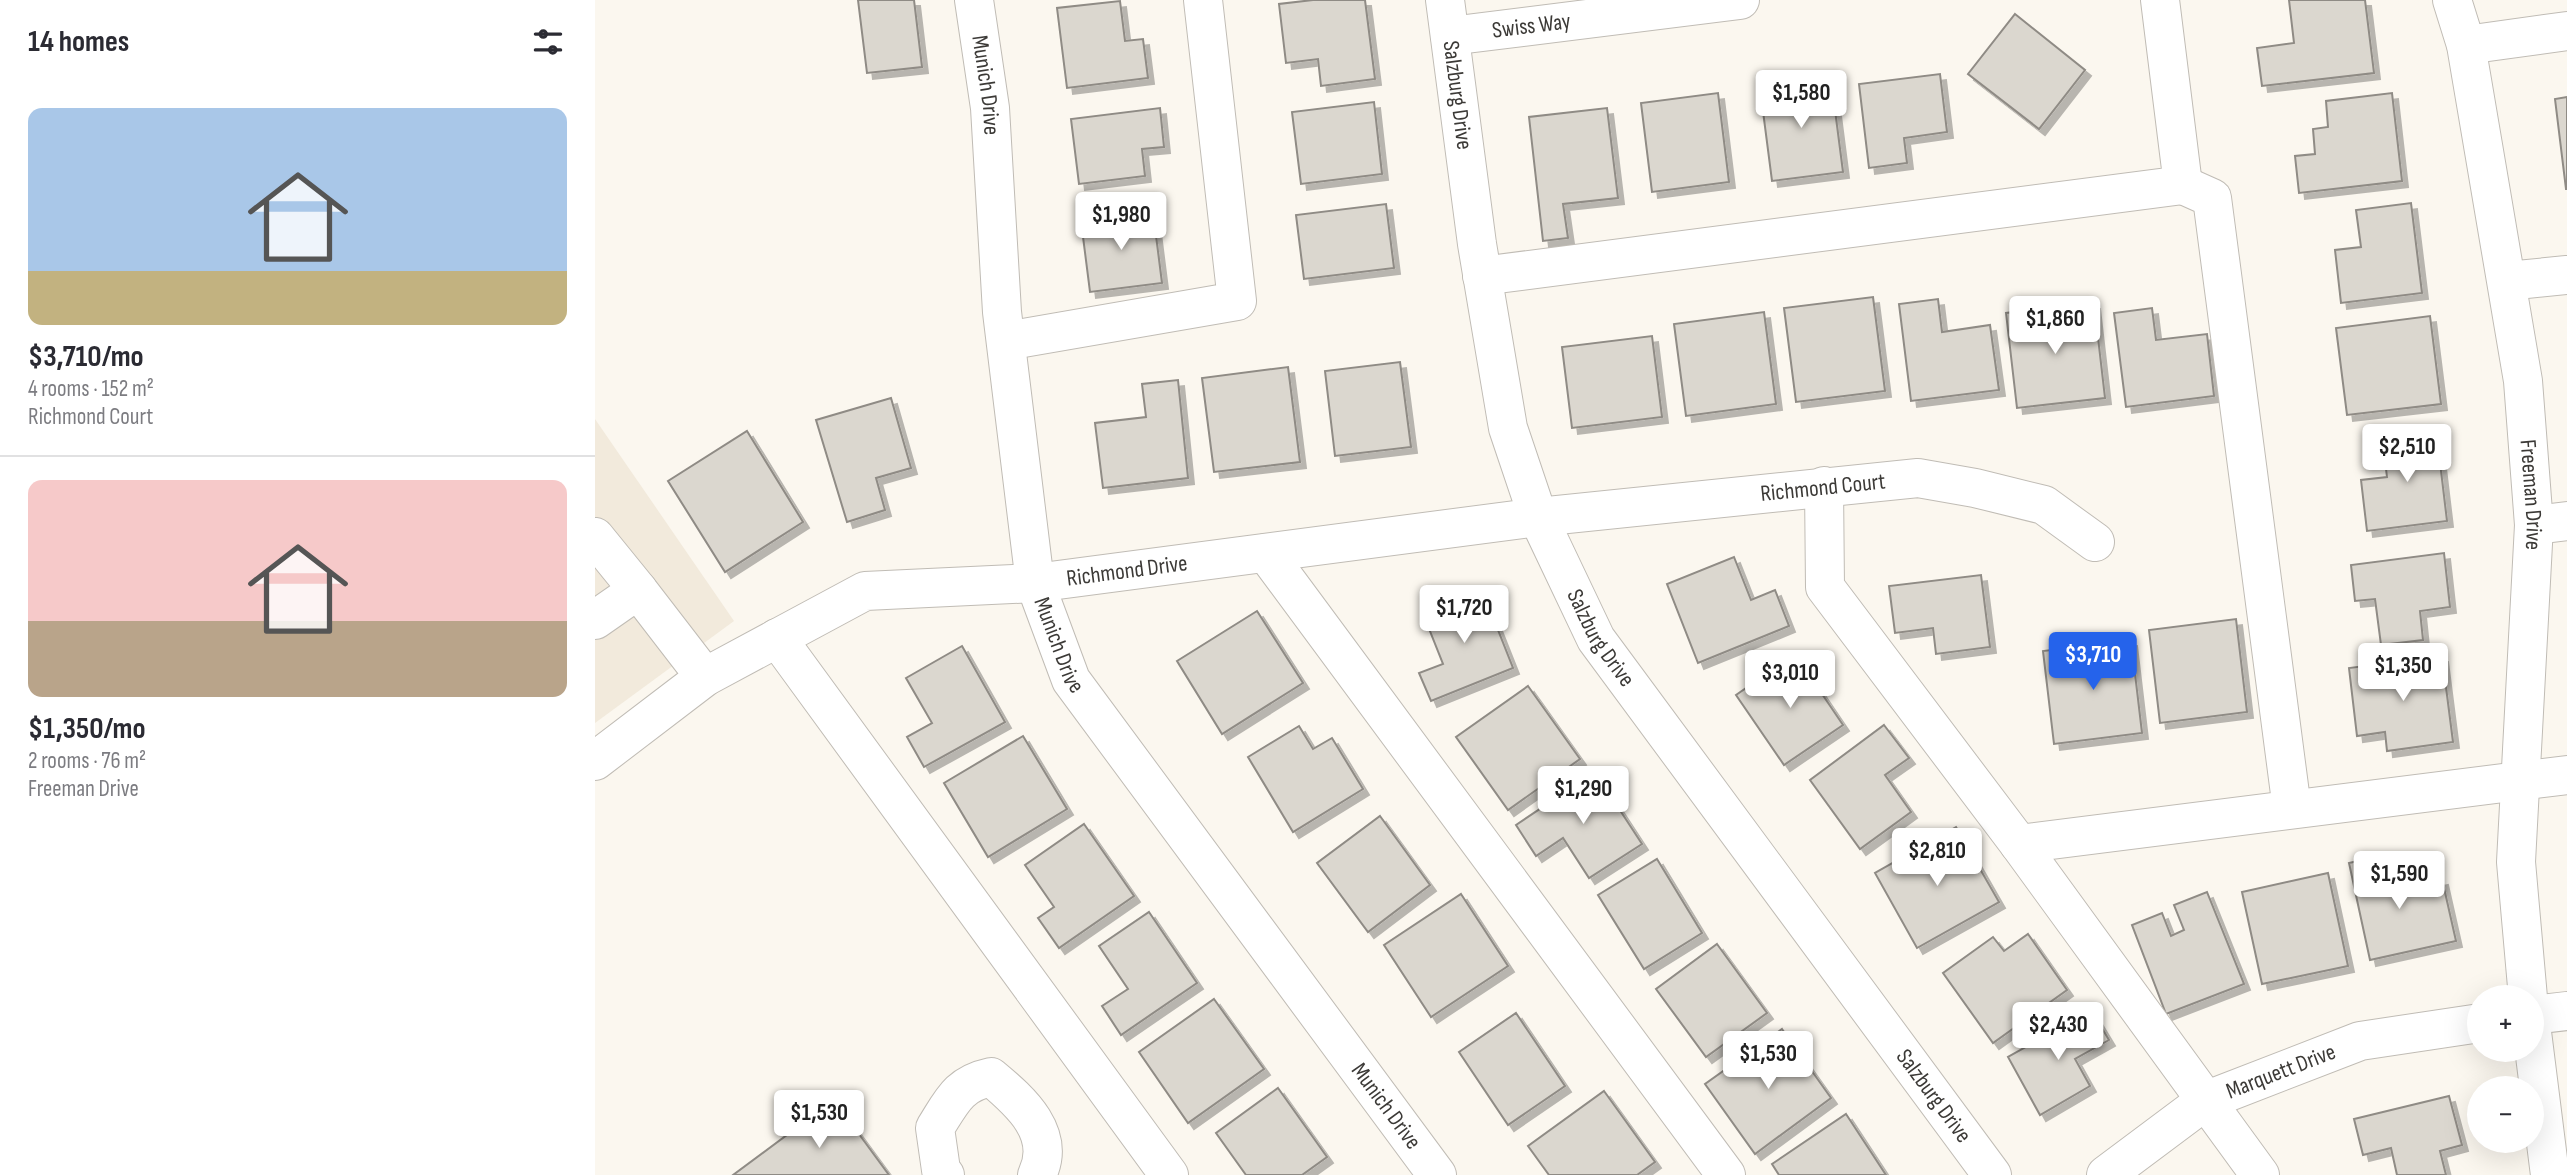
<!DOCTYPE html>
<meta charset="utf-8">
<style>
body{margin:0;font-family:"Sofia Sans Condensed",sans-serif;background:#f7f7f7;color:#2b2b33;height:100vh;display:flex;flex-direction:column;font-size:26px;white-space:nowrap}
*{box-sizing:border-box;margin:0}
p{font-size:23px;color:#7c7c81}
.icon{flex:none;width:38px;height:38px;fill:none;stroke:currentColor;stroke-width:2;stroke-linecap:round;stroke-linejoin:round}
.map{position:relative;flex:1;overflow:hidden}
.side{display:flex;flex-direction:column;background:#fff;width:595px}
.side>*{flex:none}
.tools{position:absolute;left:1872px;top:985px;display:grid;gap:14px}
.tools a{display:grid;place-items:center;width:77px;height:77px;border-radius:50%;background:#fff;box-shadow:0 7px 28px #0002;font-size:35px}
.price{position:absolute;translate:-50% -60px;padding:0 16px;border-radius:7px;background:#fff;color:#222;font-size:23px;line-height:46px;filter:drop-shadow(0 2px 4px #0008)}
.price::after{content:'';position:absolute;left:50%;top:42px;width:21px;height:16px;margin-left:-10px;background:inherit;clip-path:polygon(0 0,100% 0,50% 100%)}
.price.on{background:#2563eb;color:#fff}
ul{padding:0;list-style:none}
li{display:grid;align-content:center;gap:14px;height:371px;padding:0 28px}
li+li{border-top:2px solid #e1e1e2}
li span{display:grid;place-items:center;height:217px;border-radius:14px;color:#555}
li>.icon{margin-inline-start:auto}
span .icon{width:126px;height:126px;fill:#fffc;stroke-width:1}
li b{font-size:30px}
h2{display:flex;justify-content:space-between;align-items:center;height:84px;padding:0 28px;font-size:30px}
main{display:flex;flex:1;min-height:0}
.map>svg:first-child{display:block}
.built{fill:#f2eadc}
.building{fill:#dbd7cf;stroke:#8f8b85;stroke-width:2;filter:url(#shadow)}
.lines{fill:none;stroke-linecap:round;stroke-linejoin:round}
.minor-casing{stroke:#c0bcb5;stroke-width:40}
.minor{stroke:#fff;stroke-width:38}
.labels{text-anchor:middle;dominant-baseline:central;stroke-width:7;stroke-linejoin:round;paint-order:stroke}
.street-label{font-size:23px;fill:#3c3a37;stroke:#fbf7ef}
</style>
<main>
<section class="side">
<h2>14 homes<svg class="icon" aria-label="filters" viewBox="0 0 24 24"><path d="M4 7h16M4 17h16"/><circle cx="9" cy="7" r="2"/><circle cx="15" cy="17" r="2"/></svg></h2>
<ul>
<li><span style="background:linear-gradient(#a9c7e8 75%,#c2b280 0)"><svg class="icon" aria-label="home" viewBox="0 0 24 24"><path d="M3 11l9-7 9 7M6 9v11h12V9"/></svg></span><div><b>$3,710/mo</b><p>4 rooms · 152 m²</p><p>Richmond Court</p></div></li>
<li><span style="background:linear-gradient(#f6c9c9 65%,#b9a48a 0)"><svg class="icon" aria-label="home" viewBox="0 0 24 24"><path d="M3 11l9-7 9 7M6 9v11h12V9"/></svg></span><div><b>$1,350/mo</b><p>2 rooms · 76 m²</p><p>Freeman Drive</p></div></li>
</ul>
</section>
<div class="map">
<svg width="1972" height="1175" viewBox="0 0 1972 1175">
<defs>
<filter id="shadow"><feDropShadow dx="6" dy="6" stdDeviation="0" flood-color="#0004"/></filter>
</defs>
<rect width="100%" height="100%" fill="#fbf7ef"/>
<polygon class="built" points="0,419 139,621 0,723"/>
<g class="building">
<polygon points="263,0 319,0 327,67 272,73"/>
<polygon points="718,0 770,0 780,79 726,86 723,59 691,63 684,4"/>
<polygon points="1694,0 1770,0 1779,73 1667,86 1662,48 1699,43"/>
<polygon points="525,1 530,41 548,39 553,78 472,88 462,8"/>
<polygon points="1420,14 1490,70 1444,129 1373,74"/>
<polygon points="1345,74 1352,132 1309,138 1312,163 1274,168 1264,84"/>
<polygon points="1236,79 1248,172 1177,181 1165,88"/>
<polygon points="1123,93 1134,182 1057,192 1046,103"/>
<polygon points="1797,93 1807,181 1704,193 1700,156 1720,154 1718,129 1733,127 1731,101"/>
<polygon points="1972,97 1972,189 1971,189 1960,99"/>
<polygon points="779,102 787,174 706,184 697,112"/>
<polygon points="565,108 569,147 547,149 550,176 484,184 476,119"/>
<polygon points="1012,108 1023,198 968,204 973,238 948,241 934,117"/>
<polygon points="1816,203 1827,293 1746,303 1740,250 1766,247 1761,210"/>
<polygon points="791,204 799,268 709,279 701,215"/>
<polygon points="558,212 567,283 495,292 486,221"/>
<polygon points="1278,297 1290,391 1201,402 1189,308"/>
<polygon points="1343,299 1347,332 1395,325 1404,390 1316,401 1304,304"/>
<polygon points="1499,303 1510,398 1422,408 1411,313"/>
<polygon points="1557,308 1561,340 1612,334 1619,396 1531,407 1519,313"/>
<polygon points="1169,312 1181,404 1091,416 1079,324"/>
<polygon points="1835,316 1846,404 1752,415 1741,328"/>
<polygon points="1057,336 1067,417 977,428 967,347"/>
<polygon points="805,362 816,447 740,456 730,371"/>
<polygon points="693,367 705,462 619,472 607,378"/>
<polygon points="583,380 593,478 508,488 500,423 551,417 547,384"/>
<polygon points="296,398 316,468 281,478 290,510 252,522 221,420"/>
<polygon points="1841,429 1852,521 1772,531 1766,480 1792,477 1787,436"/>
<polygon points="152,431 208,522 130,572 73,481"/>
<polygon points="1849,553 1855,607 1825,611 1828,640 1786,645 1780,599 1760,601 1756,565"/>
<polygon points="1139,557 1156,600 1180,590 1194,626 1103,663 1072,584"/>
<polygon points="1386,575 1395,647 1341,654 1338,628 1300,633 1294,586"/>
<polygon points="886,587 918,668 836,701 824,673 848,664 827,611"/>
<polygon points="662,611 708,683 627,734 582,661"/>
<polygon points="1641,619 1652,712 1565,723 1554,630"/>
<polygon points="1536,640 1547,733 1459,744 1448,651"/>
<polygon points="367,646 410,722 329,767 312,737 337,723 311,678"/>
<polygon points="1200,654 1248,725 1189,765 1141,695"/>
<polygon points="1847,656 1858,742 1792,751 1790,732 1762,736 1754,668"/>
<polygon points="933,686 985,759 913,810 861,737"/>
<polygon points="1289,725 1314,758 1290,775 1316,812 1265,849 1215,780"/>
<polygon points="704,726 718,749 737,738 768,789 698,832 653,757"/>
<polygon points="428,736 472,809 393,857 349,783"/>
<polygon points="1000,772 1047,844 994,878 968,838 941,856 921,825"/>
<polygon points="785,816 835,885 773,932 722,863"/>
<polygon points="489,824 539,896 464,948 443,918 459,907 430,865"/>
<polygon points="1361,827 1404,902 1322,948 1280,873"/>
<polygon points="1789,855 1797,890 1847,879 1861,941 1775,960 1754,863"/>
<polygon points="1062,859 1107,933 1049,969 1003,895"/>
<polygon points="1733,873 1753,966 1667,984 1647,892"/>
<polygon points="1612,892 1649,984 1571,1014 1537,925 1567,913 1576,936 1589,930 1579,905"/>
<polygon points="866,894 913,966 836,1017 789,945"/>
<polygon points="554,912 602,983 526,1035 507,1006 533,989 504,946"/>
<polygon points="1433,934 1472,990 1398,1043 1348,973 1398,937 1409,951"/>
<polygon points="1122,944 1172,1013 1111,1057 1061,989"/>
<polygon points="619,999 669,1069 593,1123 544,1052"/>
<polygon points="1496,1010 1514,1040 1480,1059 1495,1086 1445,1115 1413,1057"/>
<polygon points="921,1013 970,1086 913,1125 864,1052"/>
<polygon points="1187,1029 1236,1098 1160,1154 1110,1084"/>
<polygon points="683,1088 732,1157 707,1175 651,1175 621,1133"/>
<polygon points="1009,1091 1060,1162 1042,1175 954,1175 933,1146"/>
<polygon points="1854,1096 1867,1145 1845,1151 1851,1175 1802,1175 1796,1148 1768,1155 1759,1119"/>
<polygon points="239,1100 294,1175 138,1175"/>
<polygon points="1251,1114 1291,1175 1184,1175 1177,1164"/>
</g>
<g class="lines">
<defs>
<g id="minor">
<path id="s1" d="M379,0l16,108 12,204 33,271 36,97 366,495"/>
<path id="s2" d="M850,0l32,244 31,184 30,89 58,122 396,536"/>
<path id="s3" d="M1857,0l14,45 57,336 11,144 -18,337 12,136"/>
<path id="s4" d="M855,36l290,-36"/>
<polyline points="1871,45 1972,31"/>
<polyline points="1588,185 1617,198 1697,809"/>
<polyline points="887,276 1588,185 1565,0"/>
<polyline points="1912,281 1972,275"/>
<polyline points="411,341 642,301 608,0"/>
<polyline points="1229,486 1230,587 1424,844 1665,1175"/>
<polyline points="1939,525 1972,521"/>
<polyline points="0,537 43,590"/>
<polyline points="671,553 1131,1175"/>
<polyline points="0,620 43,590 110,677"/>
<polyline points="182,638 574,1175"/>
<path id="s5" d="M0,761l110,-84 160,-86 170,-8 503,-66 380,-39 57,10 69,17 51,37"/>
<polyline points="1424,844 1972,775"/>
<polyline points="1937,1015 1972,1011"/>
<polyline points="1937,1032 1955,1175"/>
<path d="M350,1175l-4,-5 -6,-42c17,-27 23,-44 56,-51 30,25 66,57 46,98"/>
<path id="s6" d="M1511,1175l99,-74 155,-60 120,-18"/>
</g>
</defs>
<use href="#minor" class="minor-casing"/>
<use href="#minor" class="minor"/>
</g>
<g class="labels">
<g class="street-label">
<text stroke="none"><textPath href="#s4" startOffset="82">Swiss Way</textPath></text>
<text stroke="none"><textPath href="#s1" startOffset="86">Munich Drive</textPath></text>
<text stroke="none"><textPath href="#s2" startOffset="96">Salzburg Drive</textPath></text>
<text stroke="none"><textPath href="#s5" startOffset="1284">Richmond Court</textPath></text>
<text stroke="none"><textPath href="#s3" startOffset="502">Freeman Drive</textPath></text>
<text stroke="none"><textPath href="#s5" startOffset="583">Richmond Drive</textPath></text>
<text stroke="none"><textPath href="#s2" startOffset="663">Salzburg Drive</textPath></text>
<text stroke="none"><textPath href="#s1" startOffset="653">Munich Drive</textPath></text>
<text stroke="none"><textPath href="#s6" startOffset="205">Marquett Drive</textPath></text>
<text stroke="none"><textPath href="#s2" startOffset="1230">Salzburg Drive</textPath></text>
<text stroke="none"><textPath href="#s1" startOffset="1220">Munich Drive</textPath></text>
</g>
</g>
</svg>
<div class="tools">
<a>+</a>
<a>−</a>
</div>
<b class="price" style="left:1206px;top:130px">$1,580</b>
<b class="price" style="left:526px;top:252px">$1,980</b>
<b class="price" style="left:1460px;top:356px">$1,860</b>
<b class="price" style="left:1812px;top:484px">$2,510</b>
<b class="price" style="left:869px;top:645px">$1,720</b>
<b class="price on" style="left:1498px;top:692px">$3,710</b>
<b class="price" style="left:1808px;top:703px">$1,350</b>
<b class="price" style="left:1195px;top:710px">$3,010</b>
<b class="price" style="left:988px;top:826px">$1,290</b>
<b class="price" style="left:1342px;top:888px">$2,810</b>
<b class="price" style="left:1804px;top:911px">$1,590</b>
<b class="price" style="left:1463px;top:1062px">$2,430</b>
<b class="price" style="left:1173px;top:1091px">$1,530</b>
<b class="price" style="left:224px;top:1150px">$1,530</b>
</div>
</main>
